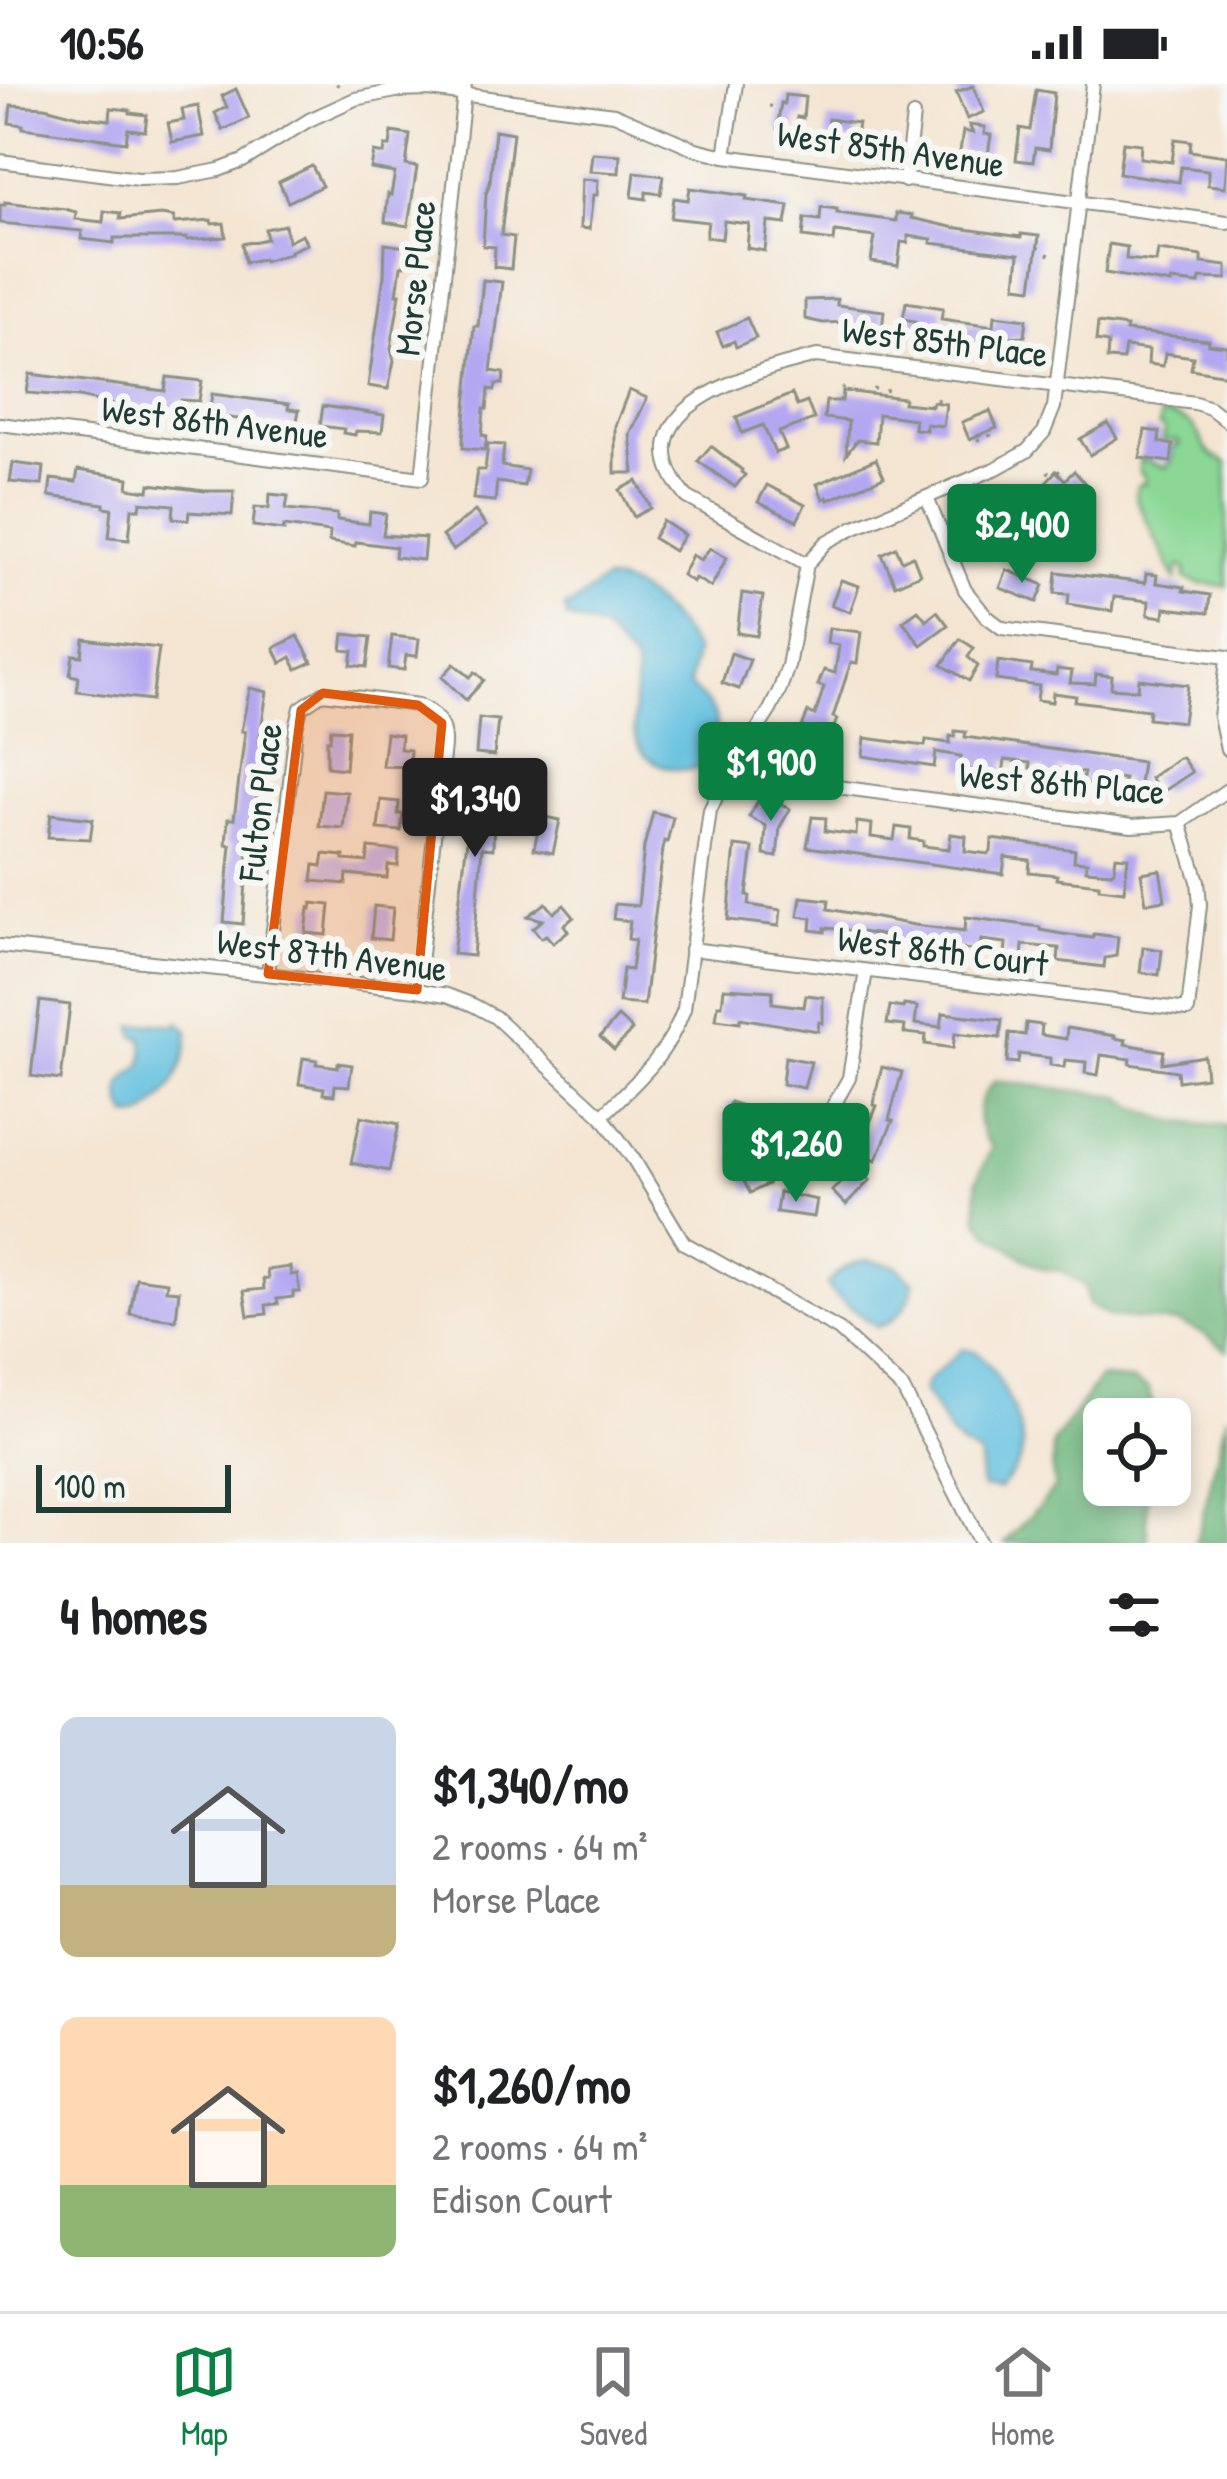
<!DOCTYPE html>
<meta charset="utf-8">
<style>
body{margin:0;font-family:"Patrick Hand",sans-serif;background:#f6f6f6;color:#202124;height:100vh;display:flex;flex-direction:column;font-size:45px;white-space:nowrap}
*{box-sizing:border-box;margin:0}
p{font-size:39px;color:#757577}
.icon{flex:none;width:66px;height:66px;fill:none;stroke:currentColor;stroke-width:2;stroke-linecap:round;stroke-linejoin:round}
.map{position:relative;height:1459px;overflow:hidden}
.details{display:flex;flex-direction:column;background:#fff;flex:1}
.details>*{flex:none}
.tools{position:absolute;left:1083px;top:1314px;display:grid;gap:24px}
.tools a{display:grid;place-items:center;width:108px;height:108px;border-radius:18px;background:#fff;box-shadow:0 6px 18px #0003;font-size:60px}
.scale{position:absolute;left:36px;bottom:30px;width:195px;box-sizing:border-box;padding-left:12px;border:6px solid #1f3d34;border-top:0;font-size:33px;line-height:42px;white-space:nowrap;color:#1f3d34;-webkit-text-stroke:9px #f6f6f2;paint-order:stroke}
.price{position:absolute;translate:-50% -102px;padding:0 27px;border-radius:12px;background:#0b8043;color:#fff;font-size:39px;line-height:78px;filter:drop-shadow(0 3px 6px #0008)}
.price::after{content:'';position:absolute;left:50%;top:72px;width:36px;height:27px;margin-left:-18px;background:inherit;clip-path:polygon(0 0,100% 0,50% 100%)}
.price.active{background:#222;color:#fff}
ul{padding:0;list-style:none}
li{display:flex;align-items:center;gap:36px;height:300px;padding:0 60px}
li span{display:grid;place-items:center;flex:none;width:336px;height:240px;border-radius:18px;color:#555}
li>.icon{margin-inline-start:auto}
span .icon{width:144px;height:144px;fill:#fffc;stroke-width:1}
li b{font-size:51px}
h2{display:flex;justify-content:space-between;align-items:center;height:144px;padding:0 60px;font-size:51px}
.status{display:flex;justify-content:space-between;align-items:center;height:84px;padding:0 60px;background:#fff;direction:ltr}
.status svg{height:33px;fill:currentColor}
.dock{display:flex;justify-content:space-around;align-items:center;height:168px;border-top:3px solid #e0e0e0;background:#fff;font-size:33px;color:#757577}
.dock a{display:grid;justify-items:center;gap:6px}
.dock .active{color:#0b8043}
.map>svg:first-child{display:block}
.green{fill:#8bd896;stroke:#558a65;stroke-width:3}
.forest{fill:#70b87f;stroke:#487a5a;stroke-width:3}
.water{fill:#60bfdf;stroke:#407e8a;stroke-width:3}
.building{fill:#b4a7f1}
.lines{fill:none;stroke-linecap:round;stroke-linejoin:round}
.minor-casing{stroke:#8a9183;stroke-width:16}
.path{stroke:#8a9183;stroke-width:3;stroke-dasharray:3 9;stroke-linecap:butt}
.minor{stroke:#fff;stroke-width:12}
.marked{fill:#de580e;fill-opacity:0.2;stroke:#de580e;stroke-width:9;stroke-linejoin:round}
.labels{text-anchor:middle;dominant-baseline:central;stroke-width:12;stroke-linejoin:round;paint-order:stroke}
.street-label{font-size:36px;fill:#1f3d34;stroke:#f6f6f2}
</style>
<div class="status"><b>10:56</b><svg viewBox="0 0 49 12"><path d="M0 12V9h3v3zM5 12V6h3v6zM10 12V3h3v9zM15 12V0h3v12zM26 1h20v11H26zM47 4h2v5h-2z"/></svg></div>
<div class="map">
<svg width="1227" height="1459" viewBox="0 0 1227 1459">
<rect width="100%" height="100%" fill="#f6f6f2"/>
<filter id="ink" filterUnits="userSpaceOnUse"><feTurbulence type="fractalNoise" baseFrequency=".00833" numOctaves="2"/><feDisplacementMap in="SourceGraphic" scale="24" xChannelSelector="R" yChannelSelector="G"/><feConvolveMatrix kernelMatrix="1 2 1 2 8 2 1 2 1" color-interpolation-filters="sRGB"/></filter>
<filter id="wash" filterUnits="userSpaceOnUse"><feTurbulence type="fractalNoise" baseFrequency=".004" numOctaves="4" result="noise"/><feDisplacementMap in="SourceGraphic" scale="48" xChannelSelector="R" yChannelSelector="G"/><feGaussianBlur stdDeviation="2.7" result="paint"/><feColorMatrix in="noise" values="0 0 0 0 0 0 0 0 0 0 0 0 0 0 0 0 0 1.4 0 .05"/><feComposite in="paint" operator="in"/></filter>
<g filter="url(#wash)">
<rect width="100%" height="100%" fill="#f4e5d2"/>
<path class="green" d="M1161,330c54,7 26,35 66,49v123l-26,-2 -16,-5 1,-11 -7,-2 -3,14 -40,-81 1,-13 7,-3 1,-6 -6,-5 1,-13 26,9 1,-4 5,-2 1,-15 7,-2 -2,-4h-15l2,-12 -6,-3z"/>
<g class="forest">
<path d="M995,997l124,15c36,26 65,28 108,30v224l-21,-15 -26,-12 -69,-6 -23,-12 -3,-19 -22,-15 -19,-2 -17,-9 -38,-27 -11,-14 -1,-39 15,-33c-20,-22 -17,-46 3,-66z"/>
<path d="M1100,1294l31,2 17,9 5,17 -1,13h-48v66h43v58h-142c16,-20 36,-35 50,-56l-3,-17 1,-27z"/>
<polygon points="1227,1330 1227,1459 1195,1459 1200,1444"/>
</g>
<g class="water">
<path d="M604,497c37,-1 74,41 91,70l-6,34c7,8 17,15 22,24 13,17 -1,45 -13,59 -14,3 -26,2 -39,-4 -40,-19 -20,-65 -24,-99l-33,-36 -35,-11 -2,-11c17,-4 24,-19 39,-26z"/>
<path d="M179,938l9,9c0,35 -18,66 -47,86l-13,-1c-13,-23 -9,-36 13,-50l3,-11 -1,-17 -8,-2 -2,-10 23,-3 20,2z"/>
<path d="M869,1176l28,6 17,17c-3,19 -17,39 -37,44l-46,-35 -4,-7c10,-14 25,-24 42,-25z"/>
<path d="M963,1265c11,2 10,0 18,7 18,16 47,76 40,100 -3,12 -14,24 -22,33l-16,-1 -3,-6v-26l-19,-11 -10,-10 -28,-45 5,-10z"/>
</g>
<g id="blocks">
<g class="building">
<polygon points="973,2 984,28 967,35 956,8"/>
<polygon points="236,5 249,34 223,46 215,29 227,23 222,12"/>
<polygon points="1036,6 1054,9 1049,66 1035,64 1033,78 1016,76 1020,44 1030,46"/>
<polygon points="785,11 805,13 803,34 797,33 795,47 777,45 781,19 784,20"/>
<polygon points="11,21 45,23 83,33 110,36 111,24 130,26 130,29 147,31 145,47 128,45 126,58 23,44 23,41 9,39"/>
<polygon points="198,22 204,52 172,58 168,39 184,36 182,25"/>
<polygon points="828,35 858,39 855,57 826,54"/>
<polygon points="969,41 985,43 984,50 991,51 988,71 960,68 963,47 973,49"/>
<polygon points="495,46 513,49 501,151 514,153 511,185 494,183 495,163 483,162 486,110 490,98"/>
<polygon points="392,48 410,51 406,81 417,83 408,142 385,138 388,110 391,111 395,89 371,85 374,68 384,70 385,62 390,62"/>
<polygon points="1175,55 1191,57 1190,67 1227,72 1225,103 1208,101 1208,86 1181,83 1179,98 1119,89 1123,58 1141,60 1140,74 1172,78"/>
<polygon points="592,69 620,71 619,89 590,87"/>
<polygon points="312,82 322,102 288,118 279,98"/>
<polygon points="635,88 664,92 661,110 646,108 646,115 632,113"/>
<polygon points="582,95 598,96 597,111 593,111 589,145 580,144"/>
<polygon points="690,104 747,112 746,116 789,122 786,140 768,138 765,167 747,164 749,140 724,137 722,155 706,153 708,138 671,134 674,114 688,116"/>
<polygon points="5,118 65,125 76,128 75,135 103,138 104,127 121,129 120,135 161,131 174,133 174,139 211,136 212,140 224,139 226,153 187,156 187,154 114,154 114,159 81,155 82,147 0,139 0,121 5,121"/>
<polygon points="821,123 837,125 837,129 896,137 896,129 912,131 911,134 951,143 1021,153 1021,150 1039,152 1032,204 1016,202 1019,170 931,159 932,155 908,152 908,159 901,158 898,182 871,178 875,153 835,148 834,157 803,153 805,134 820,136"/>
<polygon points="285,141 288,157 302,150 307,160 290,167 290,169 264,177 263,175 245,178 242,160 267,155 265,145"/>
<polygon points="385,160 406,163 404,182 401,182 397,210 400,210 391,264 394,277 388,305 368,302 384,192"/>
<polygon points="1109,160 1127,163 1126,175 1156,178 1158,166 1202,172 1202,179 1227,182 1227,195 1200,194 1199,200 1171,197 1171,200 1105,189"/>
<polygon points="483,196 502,198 491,287 504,289 503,300 496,300 495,306 489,305 487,325 484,325 482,351 487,352 485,366 463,364 463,355 474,242 478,242"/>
<polygon points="837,215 837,221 884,227 882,246 853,242 850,238 823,239 805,235 805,216"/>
<polygon points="906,218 943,224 941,235 994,242 995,231 1027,235 1025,252 1010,253 1009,262 915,251 915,237 903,235"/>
<polygon points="747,234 756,254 736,263 734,257 723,262 717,248"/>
<polygon points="1098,239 1127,243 1126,247 1209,256 1208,260 1227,262 1227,291 1191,285 1193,273 1165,269 1163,282 1148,280 1149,266 1125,263 1123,276 1107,275 1108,259 1096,257"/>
<polygon points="30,290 165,307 167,293 202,297 199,317 181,316 180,328 127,321 127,324 80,313 27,309"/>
<polygon points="629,306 647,314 630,350 634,389 615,389 615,342"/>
<polygon points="843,307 904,314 903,319 932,322 933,318 946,320 943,342 926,340 926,346 914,345 915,335 878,330 876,358 857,356 846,371 848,337 824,334 826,317 842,317"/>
<polygon points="212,310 289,320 288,325 299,326 296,343 209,331"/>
<polygon points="792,310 797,322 807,318 814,335 779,348 786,365 775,369 763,341 742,349 736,333"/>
<polygon points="323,322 384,331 382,348 356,347 355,351 343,349 344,345 320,342"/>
<polygon points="990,327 997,344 969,355 962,338"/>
<polygon points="1108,339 1117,354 1090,371 1080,355"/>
<polygon points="1145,346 1160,348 1159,358 1173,361 1171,378 1140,374"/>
<polygon points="488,360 504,361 502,382 527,386 524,402 497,398 495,417 473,415 477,386 485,386"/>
<polygon points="711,362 742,386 741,388 745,391 735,403 698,377"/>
<polygon points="876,375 884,393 828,416 827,413 823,415 817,400"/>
<polygon points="13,379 44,383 42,401 10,398"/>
<polygon points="78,386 129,394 128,404 149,407 150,400 205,407 234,407 232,431 189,428 188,436 173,434 174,421 141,418 140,425 132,424 129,455 109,453 112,424 104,423 104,420 49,412 51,395 76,398"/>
<polygon points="1056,387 1065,396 1074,387 1091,406 1082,415 1077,411 1067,420 1046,398"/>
<polygon points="637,397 651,424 634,433 620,406"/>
<polygon points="767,401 805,421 797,437 758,418"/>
<polygon points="1036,406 1047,436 1009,451 1018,470 1005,476 999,462 983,469 972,446 986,438 982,429 996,422 1001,433 1025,423 1021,412"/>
<polygon points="270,410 288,412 286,425 337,430 337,436 369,440 370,428 386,430 383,451 425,454 423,476 395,473 396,463 356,458 355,462 329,458 330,448 284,442 284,446 253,442 255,423 269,424"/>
<polygon points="475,427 486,442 453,467 442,452"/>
<polygon points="663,437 684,451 674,467 653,454"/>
<polygon points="896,463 902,477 913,472 920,490 895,501 882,470"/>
<polygon points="710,464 727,473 711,503 695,494 693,498 682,491 692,471 701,476"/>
<polygon points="1007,486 1044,501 1037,518 1000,504"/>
<polygon points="1057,488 1145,499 1146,490 1157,491 1156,499 1184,503 1183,507 1210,511 1208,529 1165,524 1164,533 1148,531 1149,517 1114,513 1112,527 1068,520 1069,510 1055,509"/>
<polygon points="841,496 859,502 850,528 831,521"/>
<polygon points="742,509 763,512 757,552 737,549"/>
<polygon points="918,526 926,536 937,527 948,541 921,561 903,537"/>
<polygon points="829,544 861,548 857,579 851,578 833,633 837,635 824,668 808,661 812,647 802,643 808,628 815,631 824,603 818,601 824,586 835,589 839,561 827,559"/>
<polygon points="344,550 371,553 367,583 351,581 353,567 342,566"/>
<polygon points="298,552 312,578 297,585 291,573 281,579 274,564"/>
<polygon points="392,552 419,555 417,572 406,571 404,586 388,584"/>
<polygon points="84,555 159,564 152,616 77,607 79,593 70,591 73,571 82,572"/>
<polygon points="960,555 974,564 968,573 978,582 969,597 942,581"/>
<polygon points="731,569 750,576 739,605 722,599"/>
<polygon points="998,577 1032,582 1031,588 1056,591 1057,585 1072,587 1070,599 1095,600 1096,590 1112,592 1111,604 1138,606 1139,595 1188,601 1183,638 1148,634 1149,626 1075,617 1076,612 1053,609 1052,618 1037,616 1039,602 996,596"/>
<polygon points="454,580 470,593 475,588 484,596 466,616 442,593"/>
<polygon points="250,604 267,608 259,658 262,658 262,671 255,727 252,727 250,741 243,840 224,838 231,761 226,760 228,735 234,735 245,648 241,647"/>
<polygon points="479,634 498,636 494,672 476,670"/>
<polygon points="331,645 348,646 345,685 327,683 327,656 330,656"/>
<polygon points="955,647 966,648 965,653 1142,678 1138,708 1122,706 1124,695 1100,692 1098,703 1082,700 1084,689 1058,685 1056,697 1042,695 1044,685 1030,684 1030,679 1005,676 1003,691 960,685 961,672 936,668 934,683 863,672 865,654 925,662 926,656 950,659 950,652 955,653"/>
<polygon points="386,649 401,651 400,665 410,666 409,683 382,682"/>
<polygon points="1178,674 1182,674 1192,688 1161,709 1150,694"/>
<polygon points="475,691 497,694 495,708 501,709 500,720 494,719 493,765 482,764 473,872 453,870"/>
<polygon points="323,706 347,708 343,744 319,742"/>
<polygon points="381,716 399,718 398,730 403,730 401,747 378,745"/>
<polygon points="774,716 790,725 780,743 777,773 764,771 766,742 749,733 758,717 770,724"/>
<polygon points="653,728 673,733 667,758 664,757 644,921 619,919 623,885 631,886 635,856 628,855 630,837 613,835 615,820 638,822 644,763"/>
<polygon points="51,730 93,735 90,755 48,753"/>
<polygon points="541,732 560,736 553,769 534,765"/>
<polygon points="812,733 826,734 825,747 856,751 857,738 872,740 871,753 894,756 896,743 911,745 910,755 923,757 923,762 949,765 951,750 966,752 965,767 988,770 991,768 992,755 1075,766 1074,777 1087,778 1086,786 1111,788 1114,786 1116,772 1128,773 1124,807 1099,804 1099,800 1056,795 1057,791 1029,788 1030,776 1005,773 1003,790 807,763"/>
<polygon points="735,762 753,764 747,811 750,812 749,821 781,826 779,842 728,836"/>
<polygon points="369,764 399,767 398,782 388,781 387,794 347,790 346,800 312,797 314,781 322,782 324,770 344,772 343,776 367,778"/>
<polygon points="1160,786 1165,816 1146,819 1141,789"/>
<polygon points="801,813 829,816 828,825 914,841 965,847 966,833 1040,843 1040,846 1062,850 1093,854 1094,850 1118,853 1116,872 1105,874 1104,883 1058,877 1059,864 1023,861 1022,873 1005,871 1006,859 981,856 979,867 880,855 881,851 847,846 825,844 825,848 811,846 812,834 798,832"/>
<polygon points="312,819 330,821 327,851 306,849 309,824 311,825"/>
<polygon points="546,819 554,829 564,821 574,833 564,841 568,847 553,859 546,851 541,854 533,844 543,836 528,832"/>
<polygon points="374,822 393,824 390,856 371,854"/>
<polygon points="1143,863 1162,866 1159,891 1140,888"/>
<polygon points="724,904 773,907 772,919 804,923 806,911 823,913 823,939 819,938 818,947 740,934 740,938 716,935 718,921 722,921"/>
<polygon points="40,917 70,921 61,996 31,992"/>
<polygon points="904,921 917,923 915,940 941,943 943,929 1002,936 1000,954 955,949 953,964 925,960 926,951 904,949 905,942 887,940 890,922 903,924"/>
<polygon points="618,933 632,946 614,966 600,953"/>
<polygon points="1026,939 1042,941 1041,951 1066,955 1067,944 1115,952 1114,954 1126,956 1125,960 1164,967 1162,979 1204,972 1206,993 1178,997 1177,987 1130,980 1131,975 1101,971 1098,991 1085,989 1086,978 1065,976 1064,983 1050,981 1050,974 1019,970 1018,979 1007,978 1009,949 1025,951"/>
<polygon points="785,973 811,978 804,1004 782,1000"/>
<polygon points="303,974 317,976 316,980 338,983 338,979 352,981 349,1002 335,1001 334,1011 323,1010 324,1004 299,1000"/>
<polygon points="882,983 902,988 889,1036 893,1037 876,1076 858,1066 877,1022 874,1021 876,1007"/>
<polygon points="730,1018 760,1028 750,1053 733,1047 737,1035 726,1029"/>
<polygon points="361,1032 399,1040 389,1087 351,1079"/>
<polygon points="751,1067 768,1100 750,1109 733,1076"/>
<polygon points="856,1083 870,1096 846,1121 832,1107"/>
<polygon points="779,1108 817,1116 814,1133 776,1128"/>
<polygon points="290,1183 291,1191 297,1190 300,1208 293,1208 293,1213 277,1215 278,1220 266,1221 267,1230 248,1232 244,1207 264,1205 263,1195 268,1195 267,1186"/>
<polygon points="136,1194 167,1198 166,1206 179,1207 176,1236 130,1230"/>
</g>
</g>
</g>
<g filter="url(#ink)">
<use href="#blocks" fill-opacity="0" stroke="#8a9183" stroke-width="3"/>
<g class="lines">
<defs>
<g id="minor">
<polyline points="725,72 736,0"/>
<polyline points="0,77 138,95 178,94 219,86 243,77 309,36 355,15 396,7 429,6 614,30 696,65 725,72 1227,138"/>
<polyline points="905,97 913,32"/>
<polyline points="0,340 422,394 465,0"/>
<polyline points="927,414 965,506 986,532 1002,544 1227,573"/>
<path d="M807,480l-120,-67c-75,-89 69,-126 130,-141l378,47 15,5 17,13"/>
<polyline points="1227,577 1220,633 1227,665"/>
<polyline points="747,663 798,695 822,701 1132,742 1180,739 1227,706"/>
<polyline points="0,862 417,906 447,911 473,921 495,933 602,1032 634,1076 684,1159 839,1246 903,1305 981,1459"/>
<polyline points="691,865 1188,926 1200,821 1198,797 1180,739"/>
<path d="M268,890l28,-246 5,-20 22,-15 95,12c19,9 27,18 26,41l-27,244"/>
<path d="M602,1032c36,-36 64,-58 82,-107l26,-199 14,-29 46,-71 10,-21 8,-23 19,-102 20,-22 28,-15 142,-59 30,-17 17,-19 10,-25 39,-323"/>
<polyline points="812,1060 849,994 866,887"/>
</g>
</defs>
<use href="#minor" class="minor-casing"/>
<g class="path">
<polyline points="336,0 344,4"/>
<polyline points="769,22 780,23"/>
<polyline points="1037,163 1056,175"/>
<polyline points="915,239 914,251 923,254"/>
<polyline points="857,251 868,244"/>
<polyline points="960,257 959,259 976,261"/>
<polyline points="1001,263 1010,264 1012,253"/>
<polyline points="873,305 889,307 889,311"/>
<polyline points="840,317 842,304 853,305"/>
<polyline points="929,322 931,315 941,316"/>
<polyline points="977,356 991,351 989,347"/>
<polyline points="1047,389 1056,385 1067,394"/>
<polyline points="1024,423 1019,411 1027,406"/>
<polyline points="984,439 979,426 988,423"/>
</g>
<use href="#minor" class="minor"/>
</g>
</g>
<path class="marked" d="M323,609l95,12 24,18 -25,267 -149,-16 33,-264z"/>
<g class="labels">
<g class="street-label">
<text transform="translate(891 64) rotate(8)">West 85th Avenue</text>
<text transform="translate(414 194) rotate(-84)">Morse Place</text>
<text transform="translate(945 257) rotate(7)">West 85th Place</text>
<text transform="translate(215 337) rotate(7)">West 86th Avenue</text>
<text transform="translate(1062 698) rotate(5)">West 86th Place</text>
<text transform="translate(259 718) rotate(-83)">Fulton Place</text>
<text transform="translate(943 866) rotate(7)">West 86th Court</text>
<text transform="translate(332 870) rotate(7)">West 87th Avenue</text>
</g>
</g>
</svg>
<div class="tools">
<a><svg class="icon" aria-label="locate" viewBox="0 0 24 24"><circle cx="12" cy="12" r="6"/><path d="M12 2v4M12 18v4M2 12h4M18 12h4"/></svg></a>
</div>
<div class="scale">100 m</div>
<b class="price" style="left:1022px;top:502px">$2,400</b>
<b class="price" style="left:771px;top:740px">$1,900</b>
<b class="price active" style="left:475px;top:776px">$1,340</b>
<b class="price" style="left:796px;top:1121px">$1,260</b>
</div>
<section class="details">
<h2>4 homes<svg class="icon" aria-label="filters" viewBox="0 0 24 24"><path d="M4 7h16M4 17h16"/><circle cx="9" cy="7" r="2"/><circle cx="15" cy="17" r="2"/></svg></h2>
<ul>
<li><span style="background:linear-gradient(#c9d6e8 70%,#c2b280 0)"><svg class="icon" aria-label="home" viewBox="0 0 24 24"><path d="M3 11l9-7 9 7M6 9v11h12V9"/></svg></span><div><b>$1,340/mo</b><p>2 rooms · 64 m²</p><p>Morse Place</p></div></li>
<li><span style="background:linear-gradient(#ffd9b3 70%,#8fb573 0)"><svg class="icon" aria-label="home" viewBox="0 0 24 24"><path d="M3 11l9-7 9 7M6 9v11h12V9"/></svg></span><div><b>$1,260/mo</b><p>2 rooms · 64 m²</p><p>Edison Court</p></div></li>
</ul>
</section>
<nav class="dock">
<a class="active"><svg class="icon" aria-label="map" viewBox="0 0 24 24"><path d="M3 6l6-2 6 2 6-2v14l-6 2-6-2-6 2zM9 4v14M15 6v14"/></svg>Map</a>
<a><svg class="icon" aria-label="saved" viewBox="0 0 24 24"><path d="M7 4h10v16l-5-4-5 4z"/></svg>Saved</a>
<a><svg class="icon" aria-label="home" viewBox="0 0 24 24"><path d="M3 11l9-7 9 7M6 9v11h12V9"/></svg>Home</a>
</nav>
